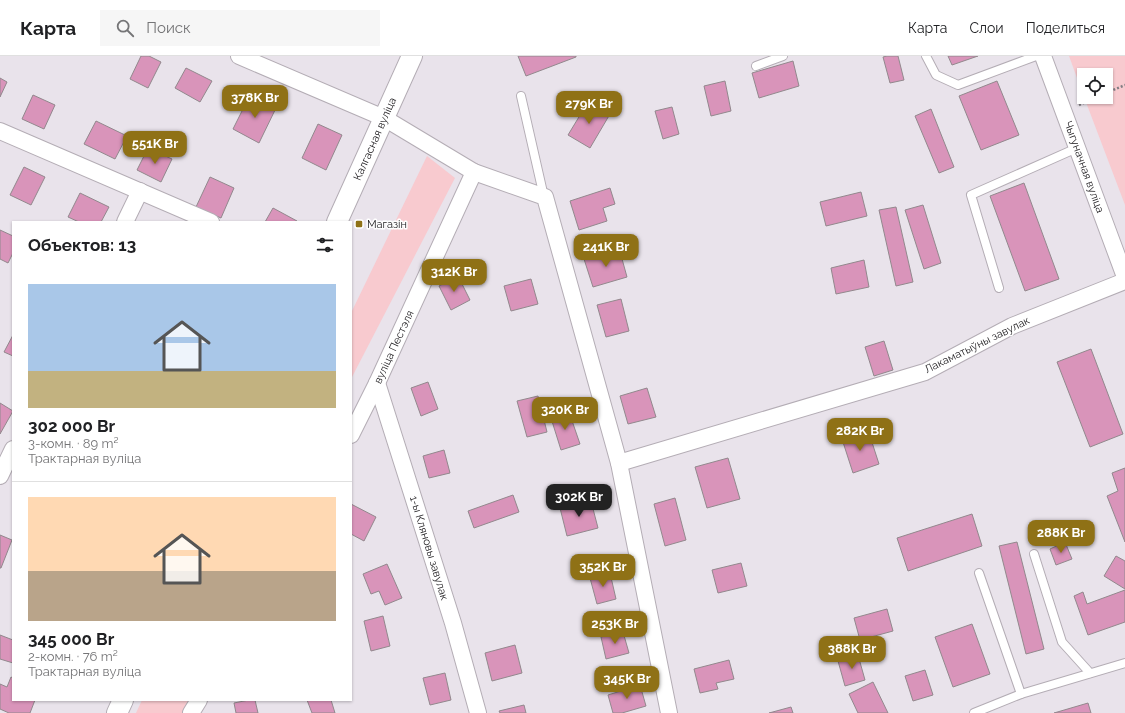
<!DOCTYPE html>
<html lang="ru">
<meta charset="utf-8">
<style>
body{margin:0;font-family:Raleway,sans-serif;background:#f6f6f6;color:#202124;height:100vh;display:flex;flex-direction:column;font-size:15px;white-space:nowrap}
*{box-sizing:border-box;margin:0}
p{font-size:13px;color:#757577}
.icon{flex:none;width:22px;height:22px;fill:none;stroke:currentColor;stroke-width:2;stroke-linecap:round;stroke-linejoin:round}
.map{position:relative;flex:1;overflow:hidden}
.panel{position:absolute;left:12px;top:165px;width:340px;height:480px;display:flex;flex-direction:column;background:#fff;border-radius:0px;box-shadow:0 1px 3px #0004}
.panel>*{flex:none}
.controls{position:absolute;left:1077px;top:12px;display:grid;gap:8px}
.controls a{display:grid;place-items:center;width:36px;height:36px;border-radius:0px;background:#fff;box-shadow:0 1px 3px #0004;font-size:20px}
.price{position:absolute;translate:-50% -34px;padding:0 9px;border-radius:8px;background:#8f7116;color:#fff;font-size:13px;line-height:26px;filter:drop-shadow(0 1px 2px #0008)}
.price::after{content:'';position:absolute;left:50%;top:24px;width:12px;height:9px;margin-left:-6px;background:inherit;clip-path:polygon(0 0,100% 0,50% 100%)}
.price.active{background:#222;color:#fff}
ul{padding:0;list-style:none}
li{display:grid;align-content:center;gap:8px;height:212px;padding:0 16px}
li+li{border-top:1px solid #e0e0e0}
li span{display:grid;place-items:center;height:124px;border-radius:0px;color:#555}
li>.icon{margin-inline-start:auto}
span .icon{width:72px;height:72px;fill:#fffc;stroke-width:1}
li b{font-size:17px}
h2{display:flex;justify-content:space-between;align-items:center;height:48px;padding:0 16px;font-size:17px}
header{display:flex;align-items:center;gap:24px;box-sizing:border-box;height:56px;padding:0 20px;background:#fff;border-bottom:1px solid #e0e0e0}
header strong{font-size:19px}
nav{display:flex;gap:22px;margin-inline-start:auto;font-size:14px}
.search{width:280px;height:36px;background:#f6f6f6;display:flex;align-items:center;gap:10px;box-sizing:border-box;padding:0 14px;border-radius:0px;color:#757577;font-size:15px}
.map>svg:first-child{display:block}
.green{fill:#f8cacf}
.building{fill:#d994ba;stroke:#92888d}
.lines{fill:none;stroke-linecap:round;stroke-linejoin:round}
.service-casing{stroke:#b4adb5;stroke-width:10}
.minor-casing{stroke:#b4adb5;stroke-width:18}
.tertiary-casing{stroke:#b4adb5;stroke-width:22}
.path{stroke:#817d83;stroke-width:2.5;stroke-dasharray:2 2;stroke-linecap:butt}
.service{stroke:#fff;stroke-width:8}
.minor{stroke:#fff;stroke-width:16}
.tertiary{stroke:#fff;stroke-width:20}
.poi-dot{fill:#8f7116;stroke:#fff;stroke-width:1.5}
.labels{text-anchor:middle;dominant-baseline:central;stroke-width:3;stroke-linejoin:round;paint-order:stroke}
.street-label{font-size:11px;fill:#1c1a1d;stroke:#fff}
.poi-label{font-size:11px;fill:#1c1a1d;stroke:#fff;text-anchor:start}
</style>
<header>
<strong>Карта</strong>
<div class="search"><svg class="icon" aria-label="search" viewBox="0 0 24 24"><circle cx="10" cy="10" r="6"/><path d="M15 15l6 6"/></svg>Поиск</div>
<nav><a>Карта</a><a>Слои</a><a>Поделиться</a></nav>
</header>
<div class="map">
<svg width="1125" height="657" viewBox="0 0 1125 657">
<rect width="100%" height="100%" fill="#e9e3eb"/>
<g class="green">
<polygon points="1069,0 1125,0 1125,149 1084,41 1106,41 1106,19 1084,19 1084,41"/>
<polygon points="427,100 455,122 351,323 351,257"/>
<polygon points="142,644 191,644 185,657 136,657"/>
</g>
<g class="building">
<polygon points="141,0 149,0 161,6 148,32 130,23"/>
<polygon points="518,0 576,0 576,1 526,20"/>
<polygon points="887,0 898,0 904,24 890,27 883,1"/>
<polygon points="948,0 978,0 952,9"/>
<polygon points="793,5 799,30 759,42 752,17"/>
<polygon points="186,12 212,25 200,46 175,32"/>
<polygon points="0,22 7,26 0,41"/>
<polygon points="725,25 731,55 711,60 704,30"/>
<polygon points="997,25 1019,79 981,94 959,40"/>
<polygon points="33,39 55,49 44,73 22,63"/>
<polygon points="250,39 276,52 259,87 233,73"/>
<polygon points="588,46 610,58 590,92 568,79"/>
<polygon points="672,51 679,78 663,83 655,55"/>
<polygon points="931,53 954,111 939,117 915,60"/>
<polygon points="96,65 127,80 115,103 84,88"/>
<polygon points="318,68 342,79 326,114 302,102"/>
<polygon points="148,92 172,103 161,126 137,114"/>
<polygon points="24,111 45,121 31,149 10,139"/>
<polygon points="210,121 234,132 221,162 196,151"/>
<polygon points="1024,127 1059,223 1025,235 990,140"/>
<polygon points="610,132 615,148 603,152 607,165 579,174 570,145"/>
<polygon points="861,136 867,160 826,170 820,146"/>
<polygon points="80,137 109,151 101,166 79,166 68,161"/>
<polygon points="923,149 941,207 924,213 905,154"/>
<polygon points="896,151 913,226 896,230 879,154"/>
<polygon points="273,152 297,165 296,166 265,166"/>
<polygon points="0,174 13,180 13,197 8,207 0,203"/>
<polygon points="619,192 627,221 593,231 584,203"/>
<polygon points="864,204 869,231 836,238 831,212"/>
<polygon points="458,220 470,244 451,254 439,230"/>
<polygon points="531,223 538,248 511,255 504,230"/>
<polygon points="621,243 629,275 606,281 597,249"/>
<polygon points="13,279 13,300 4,296"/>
<polygon points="884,285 893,314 874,320 865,291"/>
<polygon points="1091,293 1123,378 1090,391 1057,306"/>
<polygon points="428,326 438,353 421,360 411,332"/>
<polygon points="647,332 656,361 628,368 620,340"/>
<polygon points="538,340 547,376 527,381 517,345"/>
<polygon points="0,347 13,355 0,378"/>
<polygon points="569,356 580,388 561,394 551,362"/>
<polygon points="868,374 879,408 853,417 842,383"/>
<polygon points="444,394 450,417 429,422 423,400"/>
<polygon points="728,402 740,443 707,452 695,411"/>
<polygon points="1125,412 1125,486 1107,440 1118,435 1112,417"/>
<polygon points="513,439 519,456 474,472 468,455"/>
<polygon points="675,442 686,484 665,490 654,448"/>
<polygon points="591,445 598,472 567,480 560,452"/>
<polygon points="351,448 376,461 364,485 351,478"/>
<polygon points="972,458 982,490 908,515 897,482"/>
<polygon points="0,479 12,484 1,512 0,512"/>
<polygon points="1017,486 1044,593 1026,598 999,490"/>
<polygon points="1065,486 1072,503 1056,509 1050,493"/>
<polygon points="1116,500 1125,505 1125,533 1104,520"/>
<polygon points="741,507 747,530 718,537 712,514"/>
<polygon points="387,508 402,542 385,549 379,535 371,538 363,518"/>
<polygon points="610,517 616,543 597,548 590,522"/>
<polygon points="1125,534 1125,566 1088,579 1074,540 1083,536 1087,548"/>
<polygon points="887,553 893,575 860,584 854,562"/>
<polygon points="383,560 390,590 371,595 364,565"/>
<polygon points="972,568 990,618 953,631 935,581"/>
<polygon points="623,576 629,597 606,603 601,581"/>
<polygon points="0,579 13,584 13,607 0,603"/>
<polygon points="515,589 522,617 492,625 485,597"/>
<polygon points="858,599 865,624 845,630 838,605"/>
<polygon points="729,604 734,623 716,627 718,633 700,637 694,613"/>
<polygon points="925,614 933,639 913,645 905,620"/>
<polygon points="445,617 451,644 430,649 423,622"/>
<polygon points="11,621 13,622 13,644 35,644 30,657 9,657 0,653 0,628 7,631"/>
<polygon points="873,626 888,657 858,657 849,638"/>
<polygon points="640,629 646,650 622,657 613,657 608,639"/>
<polygon points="249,644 255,644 258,657 236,657 234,647"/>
<polygon points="307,644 331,644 335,657 312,657"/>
<polygon points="1088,647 1091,657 1054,657"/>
<polygon points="524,649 526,657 500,657 499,655"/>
<polygon points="791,651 793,657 769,657"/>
</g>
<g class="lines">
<defs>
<g id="service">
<polyline points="926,0 936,19 958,29 1036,0"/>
<polyline points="756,10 783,0"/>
<polyline points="521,40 544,141"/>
<polyline points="999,232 971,139 1077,92"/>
<polyline points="1034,498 1062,586 1090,617"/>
<polyline points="979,517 1021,638 1125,607"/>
<polyline points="974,657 1021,638"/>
</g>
<g id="minor">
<polyline points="239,0 384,62 474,116 545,141 619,407 669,657"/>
<polyline points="1043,0 1125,221"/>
<polyline points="0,75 211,166"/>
<polyline points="125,166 140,135"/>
<polyline points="377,327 453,567 478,657"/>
<polyline points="351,379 377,327 474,116"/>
<polyline points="619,407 925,316 1012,270 1125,225"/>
<polyline points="0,420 13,393"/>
<polyline points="191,657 199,644"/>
</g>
<g id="tertiary">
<polyline points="337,166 412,0"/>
<polyline points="117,657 123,644"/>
</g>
</defs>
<use href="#service" class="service-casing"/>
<use href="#minor" class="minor-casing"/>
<use href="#tertiary" class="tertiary-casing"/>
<g class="path">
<polyline points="1106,37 1125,29"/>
<polyline points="1079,49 1097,41"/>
</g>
<use href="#service" class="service"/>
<use href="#minor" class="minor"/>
<use href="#tertiary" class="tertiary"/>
</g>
<rect class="poi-dot" x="355" y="164" width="8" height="8" rx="2"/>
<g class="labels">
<g class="street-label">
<text transform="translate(375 83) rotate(-66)">Калгасная вуліца</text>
<text transform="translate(1084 111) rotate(70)">Чыгуначная вуліца</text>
<text transform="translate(977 289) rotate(-26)">Лакаматыўны завулак</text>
<text transform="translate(394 291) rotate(-65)">вуліца Пестэля</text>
<text transform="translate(429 492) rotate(73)">1-ы Кляновы завулак</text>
</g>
<g class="poi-label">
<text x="367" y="168">Магазін</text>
</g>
</g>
</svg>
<div class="controls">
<a><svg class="icon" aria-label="locate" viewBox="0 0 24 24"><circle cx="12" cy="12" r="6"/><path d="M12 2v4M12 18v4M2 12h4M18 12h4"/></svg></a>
</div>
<b class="price" style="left:255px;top:63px">378K Br</b>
<b class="price" style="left:589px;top:69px">279K Br</b>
<b class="price" style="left:155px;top:109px">551K Br</b>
<b class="price" style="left:606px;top:212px">241K Br</b>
<b class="price" style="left:454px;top:237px">312K Br</b>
<b class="price" style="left:565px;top:375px">320K Br</b>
<b class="price" style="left:860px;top:396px">282K Br</b>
<b class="price active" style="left:579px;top:462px">302K Br</b>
<b class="price" style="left:1061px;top:498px">288K Br</b>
<b class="price" style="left:603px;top:532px">352K Br</b>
<b class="price" style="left:615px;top:589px">253K Br</b>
<b class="price" style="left:852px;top:614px">388K Br</b>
<b class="price" style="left:627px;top:644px">345K Br</b>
<section class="panel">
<h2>Объектов: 13<svg class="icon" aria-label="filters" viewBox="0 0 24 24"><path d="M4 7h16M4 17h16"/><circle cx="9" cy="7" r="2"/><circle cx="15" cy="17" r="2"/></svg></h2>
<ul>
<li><span style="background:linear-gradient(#a9c7e8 70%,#c2b280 0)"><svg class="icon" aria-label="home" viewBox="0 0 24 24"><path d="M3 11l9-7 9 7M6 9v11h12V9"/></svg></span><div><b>302 000 Br</b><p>3-комн. · 89 m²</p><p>Трактарная вуліца</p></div></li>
<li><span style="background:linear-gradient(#ffd9b3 60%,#b9a48a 0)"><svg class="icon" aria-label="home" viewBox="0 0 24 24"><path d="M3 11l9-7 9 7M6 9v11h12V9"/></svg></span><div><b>345 000 Br</b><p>2-комн. · 76 m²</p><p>Трактарная вуліца</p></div></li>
</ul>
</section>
</div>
